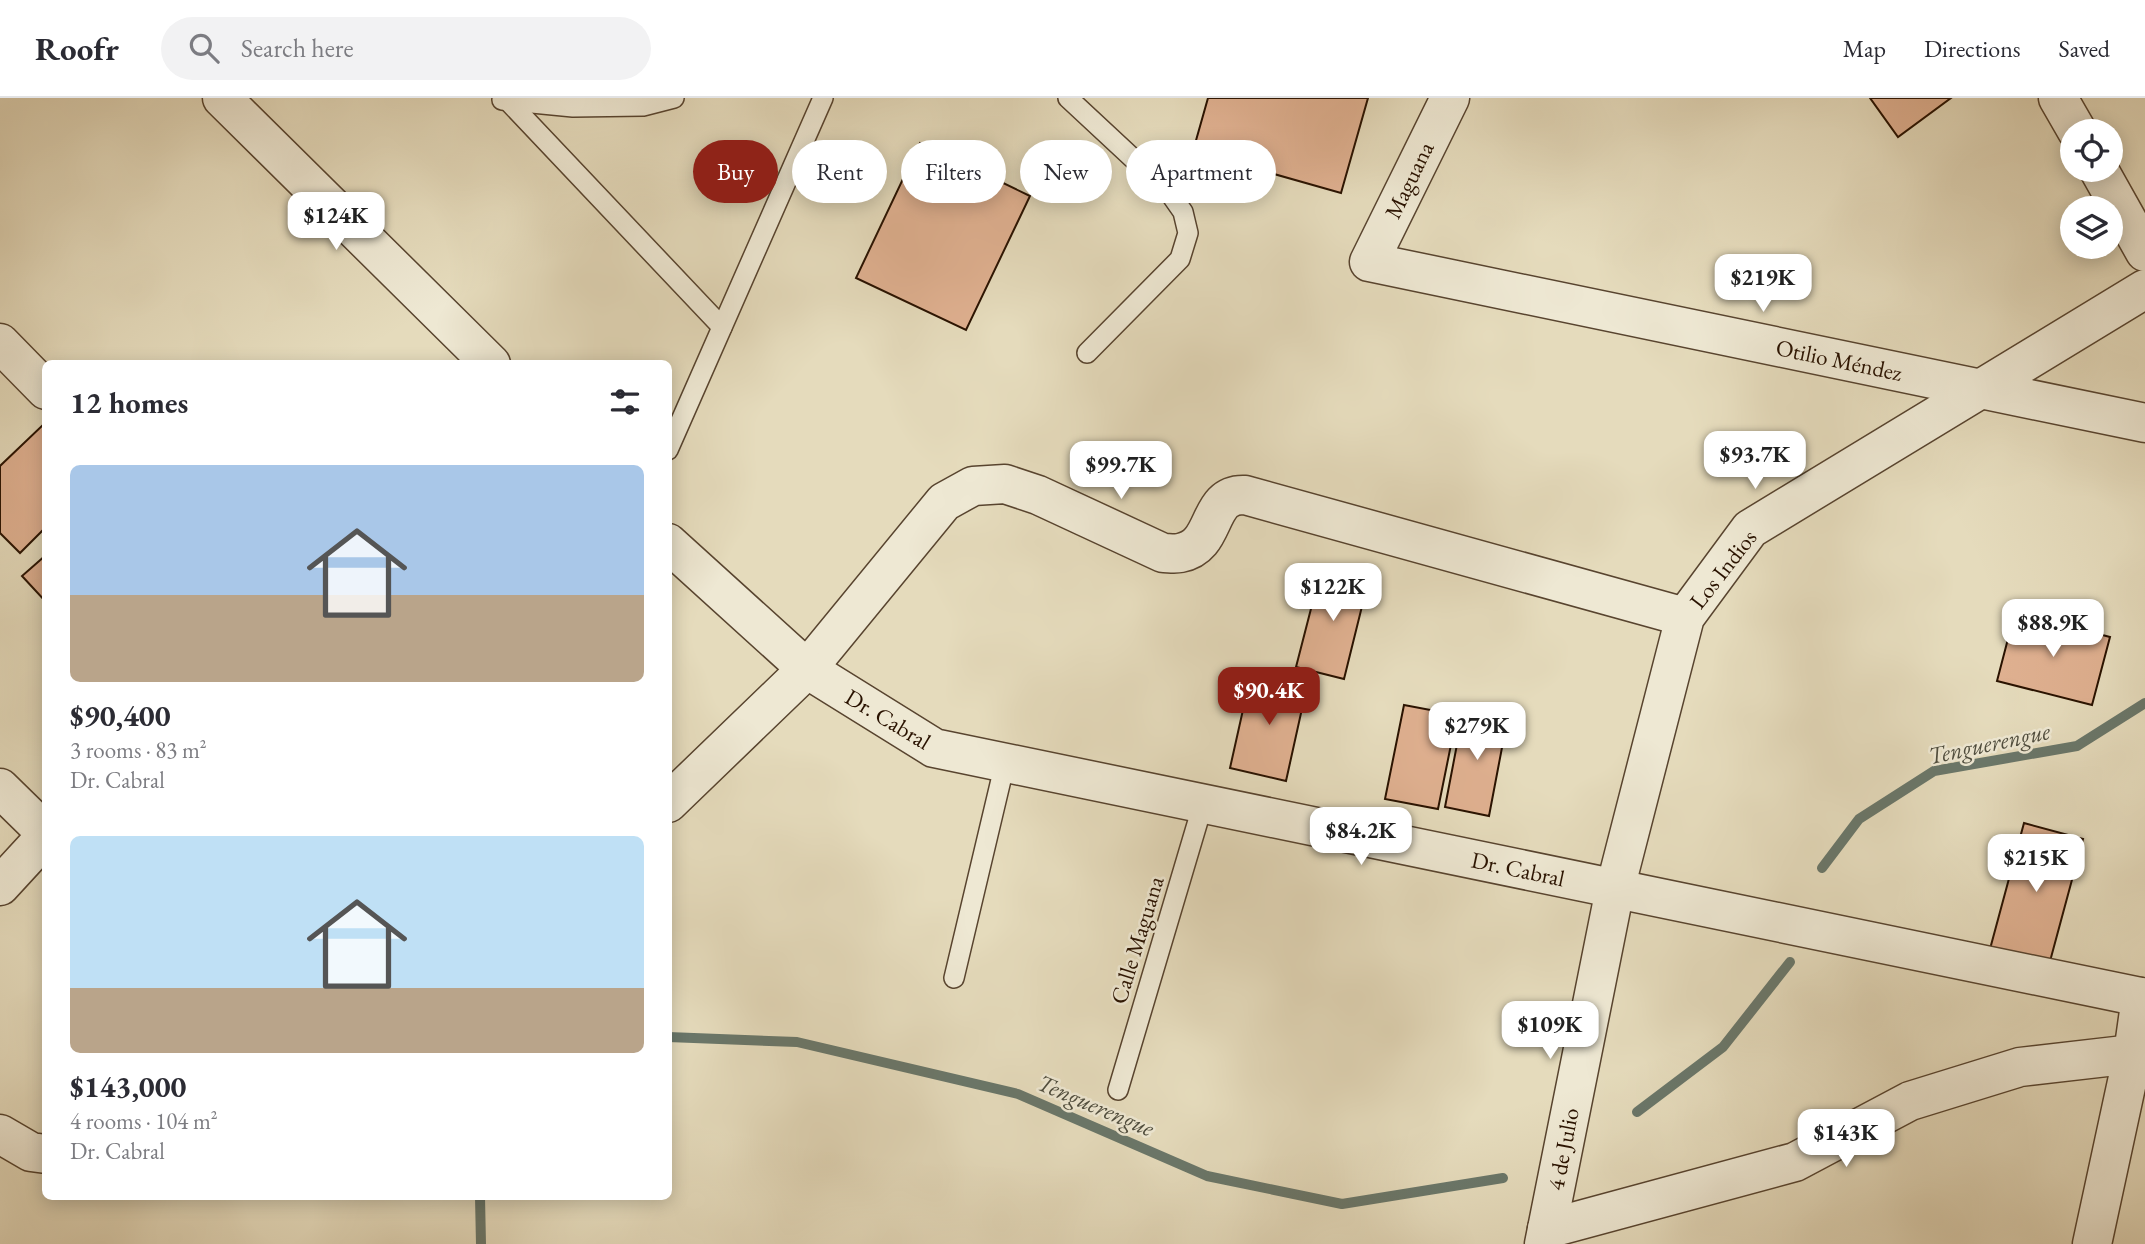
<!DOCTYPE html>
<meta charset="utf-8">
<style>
body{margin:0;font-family:"EB Garamond",serif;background:#f2f2f3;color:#2b2b33;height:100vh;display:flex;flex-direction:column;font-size:26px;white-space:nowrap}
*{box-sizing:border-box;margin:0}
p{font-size:23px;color:#7c7c81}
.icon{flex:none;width:38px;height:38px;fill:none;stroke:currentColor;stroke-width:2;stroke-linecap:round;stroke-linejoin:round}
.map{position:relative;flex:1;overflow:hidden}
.drawer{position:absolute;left:42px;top:262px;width:630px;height:840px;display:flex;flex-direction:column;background:#fff;border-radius:10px;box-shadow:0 4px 18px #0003}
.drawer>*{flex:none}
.hud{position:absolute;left:693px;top:42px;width:665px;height:63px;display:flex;gap:14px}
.buttons{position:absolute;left:2060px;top:21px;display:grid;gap:14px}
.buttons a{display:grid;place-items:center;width:63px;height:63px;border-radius:50%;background:#fff;box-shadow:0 4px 18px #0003;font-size:35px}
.price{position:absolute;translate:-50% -60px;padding:0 16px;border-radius:14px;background:#fff;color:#222;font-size:23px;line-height:46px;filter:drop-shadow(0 2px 4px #0008)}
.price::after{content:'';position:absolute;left:50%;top:42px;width:21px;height:16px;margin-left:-10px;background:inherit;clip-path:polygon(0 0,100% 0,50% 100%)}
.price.current{background:#8f2418;color:#fff}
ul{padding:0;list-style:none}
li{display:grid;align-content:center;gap:14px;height:371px;padding:0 28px}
li span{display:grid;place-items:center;height:217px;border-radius:10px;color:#555}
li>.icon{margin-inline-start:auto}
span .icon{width:126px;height:126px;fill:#fffc;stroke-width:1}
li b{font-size:30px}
h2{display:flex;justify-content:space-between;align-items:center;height:84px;padding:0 28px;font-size:30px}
.tag{padding:0 24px;border-radius:32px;background:#fff;box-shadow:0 4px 18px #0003;font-size:24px;line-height:63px}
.tag.current{background:#8f2418;color:#fff}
header{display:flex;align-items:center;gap:42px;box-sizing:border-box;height:98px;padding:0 35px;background:#fff;border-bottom:2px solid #e1e1e2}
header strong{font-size:33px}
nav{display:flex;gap:38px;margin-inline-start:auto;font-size:24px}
.search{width:490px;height:63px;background:#f2f2f3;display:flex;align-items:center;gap:18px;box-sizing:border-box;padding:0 24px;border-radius:38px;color:#7c7c81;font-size:26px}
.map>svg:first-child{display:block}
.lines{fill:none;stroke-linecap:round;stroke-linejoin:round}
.stream{stroke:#6a776a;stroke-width:10}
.building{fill:#dfb090;stroke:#291200;stroke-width:2}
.service-casing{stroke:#58442f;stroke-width:22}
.minor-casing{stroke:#58442f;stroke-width:41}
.tertiary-casing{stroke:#58442f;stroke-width:41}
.service{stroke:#eee8d3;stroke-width:19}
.minor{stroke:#eee8d3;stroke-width:38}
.tertiary{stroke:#eee8d3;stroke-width:38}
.labels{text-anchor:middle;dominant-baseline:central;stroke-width:5;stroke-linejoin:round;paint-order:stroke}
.street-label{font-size:23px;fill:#291200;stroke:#eee8d3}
.water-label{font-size:24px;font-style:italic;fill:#4f4d3e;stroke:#eee8d3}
</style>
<header>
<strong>Roofr</strong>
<div class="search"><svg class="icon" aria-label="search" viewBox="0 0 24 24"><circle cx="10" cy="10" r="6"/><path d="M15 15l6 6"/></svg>Search here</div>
<nav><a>Map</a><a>Directions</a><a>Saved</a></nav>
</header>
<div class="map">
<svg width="2145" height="1146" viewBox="0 0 2145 1146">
<rect width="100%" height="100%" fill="#e5dbbc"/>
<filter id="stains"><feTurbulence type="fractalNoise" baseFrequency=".00286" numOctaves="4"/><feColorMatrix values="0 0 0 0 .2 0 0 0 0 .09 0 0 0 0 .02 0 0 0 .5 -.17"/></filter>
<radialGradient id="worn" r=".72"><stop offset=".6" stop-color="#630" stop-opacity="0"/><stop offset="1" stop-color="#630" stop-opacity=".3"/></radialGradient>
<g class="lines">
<g class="stream">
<polyline points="1822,770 1859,721 1934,673 2077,648 2145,605"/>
<polyline points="668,939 797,944 1018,996 1207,1078 1342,1106 1503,1080"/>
<polyline points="1637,1014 1723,949 1790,864"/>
<polyline points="480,1099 481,1146"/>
</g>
</g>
<g class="building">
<polygon points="1208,0 1368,0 1341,95 1193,53"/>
<polygon points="1870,0 1951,0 1898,39"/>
<polygon points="920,45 1030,98 966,232 856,180"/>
<polygon points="46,324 46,429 20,455 0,435 0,368"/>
<polygon points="46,457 46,504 22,478"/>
<polygon points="1322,468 1369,480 1344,581 1296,569"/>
<polygon points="2015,514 2110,539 2092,607 1997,583"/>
<polygon points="1251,576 1307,588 1286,683 1230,670"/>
<polygon points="1404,607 1457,617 1438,711 1385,701"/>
<polygon points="1464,610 1508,618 1489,718 1445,709"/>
<polygon points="2024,725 2083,741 2049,867 1990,851"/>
</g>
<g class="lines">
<defs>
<g id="service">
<polyline points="1068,0 1169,94 1183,114 1188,135 1180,161 1087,255"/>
<polyline points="502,2 573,9 643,8 674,0"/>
<polyline points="508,3 722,229"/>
<polyline points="668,352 823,0"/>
<polyline points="954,880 1005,665"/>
<polyline points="1118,992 1203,706"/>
</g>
<g id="minor">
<polyline points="1450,0 1369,164 2145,325"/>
<polyline points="2058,0 2077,33"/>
<polyline points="2099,72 2145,154"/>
<polyline points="0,245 46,292"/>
<polyline points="0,690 46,735"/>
<path d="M668,705l139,-134 137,-167 29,-16 32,-2 33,11 125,58c5,0 12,1 17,0 39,-7 25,-60 65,-58l440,122"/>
<polyline points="0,788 46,738"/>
<polyline points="0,1036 31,1054 46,1056"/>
<polyline points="1547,1131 1795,1064 1910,1003 2020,969 2133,956"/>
<polyline points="1544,1146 1615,791 1685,519 1750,431 2145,191"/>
<polyline points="2092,1146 2133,956 2141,899"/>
</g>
<g id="tertiary">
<polyline points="222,0 491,266"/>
<polyline points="668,445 807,571 934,650 2145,900"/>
</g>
</defs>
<use href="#service" class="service-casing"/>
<use href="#minor" class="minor-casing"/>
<use href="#tertiary" class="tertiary-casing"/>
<use href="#service" class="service"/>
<use href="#minor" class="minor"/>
<use href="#tertiary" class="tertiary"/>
</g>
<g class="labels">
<g class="street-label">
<text transform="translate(1409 82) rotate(-64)">Maguana</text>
<text transform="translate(1839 262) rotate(12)">Otilio Méndez</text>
<text transform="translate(1723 471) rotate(-52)">Los Indios</text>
<text transform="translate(888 621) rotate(31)">Dr. Cabral</text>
<text transform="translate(1518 771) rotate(12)">Dr. Cabral</text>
<text transform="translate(1137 842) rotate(-73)">Calle Maguana</text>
<text transform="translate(1563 1051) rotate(-79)">4 de Julio</text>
</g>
<g class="water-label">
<text transform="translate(1989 645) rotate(-12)">Tenguerengue</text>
<text transform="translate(1096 1007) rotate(23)">Tenguerengue</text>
</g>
</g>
<rect width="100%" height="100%" filter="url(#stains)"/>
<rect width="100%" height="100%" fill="url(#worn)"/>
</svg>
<div class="buttons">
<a><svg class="icon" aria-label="locate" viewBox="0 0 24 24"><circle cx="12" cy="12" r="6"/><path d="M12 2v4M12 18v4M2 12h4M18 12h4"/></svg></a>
<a><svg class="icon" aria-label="layers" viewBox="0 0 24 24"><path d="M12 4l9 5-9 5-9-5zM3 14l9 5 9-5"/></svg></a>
</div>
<b class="price" style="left:336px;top:154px">$124K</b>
<b class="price" style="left:1763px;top:216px">$219K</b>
<b class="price" style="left:1755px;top:393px">$93.7K</b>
<b class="price" style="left:1121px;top:403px">$99.7K</b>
<b class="price" style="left:1333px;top:525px">$122K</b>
<b class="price" style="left:2053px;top:561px">$88.9K</b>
<b class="price current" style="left:1269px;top:629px">$90.4K</b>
<b class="price" style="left:1477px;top:664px">$279K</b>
<b class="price" style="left:1361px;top:769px">$84.2K</b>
<b class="price" style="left:2036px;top:796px">$215K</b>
<b class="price" style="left:1550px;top:963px">$109K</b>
<b class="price" style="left:1846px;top:1071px">$143K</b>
<div class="hud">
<a class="tag current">Buy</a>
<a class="tag">Rent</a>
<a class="tag">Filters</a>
<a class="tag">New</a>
<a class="tag">Apartment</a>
</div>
<section class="drawer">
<h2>12 homes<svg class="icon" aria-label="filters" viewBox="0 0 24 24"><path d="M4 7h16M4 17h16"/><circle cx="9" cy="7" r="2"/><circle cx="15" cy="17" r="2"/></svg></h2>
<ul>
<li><span style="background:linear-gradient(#a9c7e8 60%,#b9a48a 0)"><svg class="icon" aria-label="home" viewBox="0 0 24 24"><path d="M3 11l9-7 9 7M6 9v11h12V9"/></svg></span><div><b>$90,400</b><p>3 rooms · 83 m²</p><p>Dr. Cabral</p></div></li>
<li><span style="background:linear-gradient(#bfe0f5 70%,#b9a48a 0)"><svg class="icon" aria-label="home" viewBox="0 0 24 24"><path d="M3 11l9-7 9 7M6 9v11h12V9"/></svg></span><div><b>$143,000</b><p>4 rooms · 104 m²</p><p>Dr. Cabral</p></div></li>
</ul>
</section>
</div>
